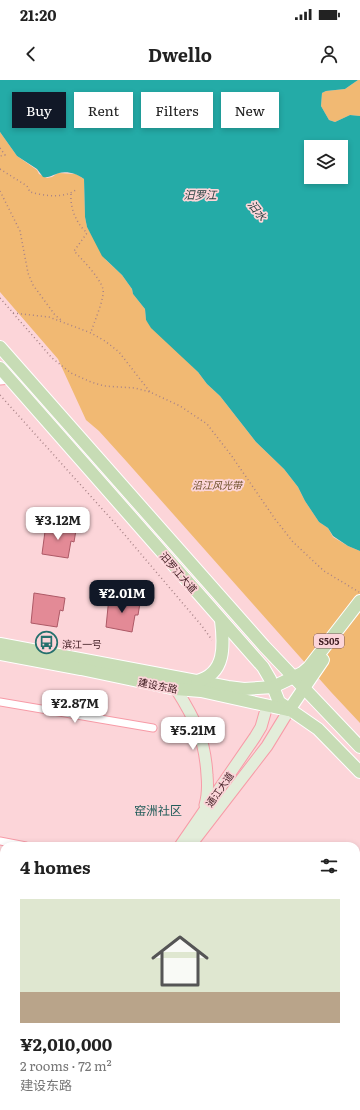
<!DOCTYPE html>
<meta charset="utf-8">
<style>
body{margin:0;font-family:Literata,"Noto Sans SC",serif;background:#f6f6f6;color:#222;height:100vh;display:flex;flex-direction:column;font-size:15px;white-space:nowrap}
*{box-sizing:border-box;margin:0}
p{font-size:13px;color:#767676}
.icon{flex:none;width:22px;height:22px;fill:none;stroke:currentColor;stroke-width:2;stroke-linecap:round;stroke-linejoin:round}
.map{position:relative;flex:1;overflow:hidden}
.sheet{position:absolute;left:0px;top:762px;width:360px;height:268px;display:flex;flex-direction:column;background:#fff;border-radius:12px 12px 0 0;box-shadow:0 2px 6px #0003}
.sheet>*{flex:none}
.banner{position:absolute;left:12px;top:12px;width:336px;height:36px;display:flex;gap:8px}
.fabs{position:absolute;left:304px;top:60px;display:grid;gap:8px}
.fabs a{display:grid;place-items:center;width:44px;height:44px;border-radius:0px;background:#fff;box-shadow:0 2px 6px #0003;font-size:20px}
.price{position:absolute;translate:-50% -34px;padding:0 9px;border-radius:8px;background:#fff;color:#222;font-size:13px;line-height:26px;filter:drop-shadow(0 1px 2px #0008)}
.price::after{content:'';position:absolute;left:50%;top:24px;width:12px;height:9px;margin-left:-6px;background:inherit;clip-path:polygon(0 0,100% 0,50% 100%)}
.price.on{background:#111827;color:#fff}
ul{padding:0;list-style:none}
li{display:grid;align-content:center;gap:8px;height:212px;padding:0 20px}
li+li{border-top:1px solid #e0e0e0}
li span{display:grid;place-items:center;height:124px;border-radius:0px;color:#555}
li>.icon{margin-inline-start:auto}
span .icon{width:72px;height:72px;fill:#fffc;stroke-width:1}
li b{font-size:17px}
h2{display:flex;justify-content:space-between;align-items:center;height:48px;padding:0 20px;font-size:17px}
.chip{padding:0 14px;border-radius:0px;background:#fff;box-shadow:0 2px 6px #0003;font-size:14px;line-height:36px}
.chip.on{background:#111827;color:#fff}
.status{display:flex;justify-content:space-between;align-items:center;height:28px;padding:0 20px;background:#fff;direction:ltr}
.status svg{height:11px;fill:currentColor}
header{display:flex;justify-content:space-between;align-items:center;height:52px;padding:0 20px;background:#fff;font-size:18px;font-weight:700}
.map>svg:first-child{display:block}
.green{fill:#f1b973}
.water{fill:#24aba7;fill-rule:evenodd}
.building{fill:#e38a96;stroke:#ad5966}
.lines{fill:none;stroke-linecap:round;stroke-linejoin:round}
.street-casing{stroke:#f79ba7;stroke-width:9}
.secondary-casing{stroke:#f79ba7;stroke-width:13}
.primary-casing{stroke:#fff;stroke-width:14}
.path{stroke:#a88387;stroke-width:1.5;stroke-dasharray:1 3;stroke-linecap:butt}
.street{stroke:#fff;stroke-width:7}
.secondary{stroke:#e3edda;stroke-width:11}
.primary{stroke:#c7dcb5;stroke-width:12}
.labels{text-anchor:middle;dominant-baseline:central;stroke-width:3.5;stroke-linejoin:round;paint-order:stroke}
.shield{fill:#fcd5d9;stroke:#785458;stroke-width:1}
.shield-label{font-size:9px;font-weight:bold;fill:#3f1c21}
.park-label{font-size:10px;font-style:italic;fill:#6c4e29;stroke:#fcd5d9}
.street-label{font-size:10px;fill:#3f1c21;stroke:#fcd5d9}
.poi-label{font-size:10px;fill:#3f1c21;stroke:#fcd5d9;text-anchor:start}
.water-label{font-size:11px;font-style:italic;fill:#264140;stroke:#fcd5d9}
.quarter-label{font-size:12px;fill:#235d5b;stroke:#fcd5d9}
</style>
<div class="status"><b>21:20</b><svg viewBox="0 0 49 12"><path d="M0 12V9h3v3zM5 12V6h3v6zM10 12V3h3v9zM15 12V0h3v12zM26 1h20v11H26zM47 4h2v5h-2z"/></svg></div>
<header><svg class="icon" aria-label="back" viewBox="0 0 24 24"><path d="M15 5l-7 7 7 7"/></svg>Dwello<svg class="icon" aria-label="person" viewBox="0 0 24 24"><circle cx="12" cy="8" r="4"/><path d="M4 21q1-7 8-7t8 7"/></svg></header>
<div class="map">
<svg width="360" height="1030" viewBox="0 0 360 1030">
<rect width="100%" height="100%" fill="#fcd5d9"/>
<g class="green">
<polygon points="358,0 360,0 360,36 350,35 335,42 329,40 321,26 322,13 326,11 345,9"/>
<polygon points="0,52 17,76 37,90 39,94 47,98 52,97 58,93 76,94 84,99 85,137 87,147 106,180 122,195 132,209 133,214 145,229 146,240 198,292 207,304 220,316 256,362 284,389 298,407 305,421 319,442 328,448 333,457 348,466 360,471 360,643 331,612 127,382 99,351 86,340 58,279 0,212"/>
</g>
<path class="water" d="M0,0h358l-13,9 -19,2 -4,2 -1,13 8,14 6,2 15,-7 10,1v435l-12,-5 -15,-10 -5,-8 -9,-6 -14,-21 -7,-14 -14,-18 -28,-27 -36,-46 -13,-12 -9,-12 -47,-44 -5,-8 -1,-11 -12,-15 -1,-5 -10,-14 -20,-19 -15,-29 -2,-10 -1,-38c-7,-5 -16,-8 -25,-6 -7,2 -9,5 -16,4l-6,-8 -20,-13 -17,-24zM311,67h30v30h-30z"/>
<g class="building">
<polygon points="46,444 76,450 74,462 71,461 68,478 42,474"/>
<polygon points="34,513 65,518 63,531 60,530 57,547 31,543"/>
<polygon points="109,517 140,523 138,535 135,535 132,552 106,547"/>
</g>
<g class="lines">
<defs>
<g id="street">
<polyline points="0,301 11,300"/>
<polyline points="0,622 153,648"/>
<polyline points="0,761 26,766"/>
</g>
<g id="secondary">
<path d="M176,609c19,30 29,50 31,86 1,11 1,20 -2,30"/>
<polyline points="180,766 255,657 261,647 267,626"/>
<polyline points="190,766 267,666 289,630"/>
<polyline points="0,826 4,832"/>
<polyline points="0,836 4,842"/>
<polyline points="0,920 4,920"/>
<polyline points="0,1020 4,1015"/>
<polyline points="258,1026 267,1030"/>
<polyline points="272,1026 281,1030"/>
<polyline points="4,1030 7,1026"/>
<polyline points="178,1030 180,1026"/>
</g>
<g id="primary">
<polyline points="0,267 264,566 360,667"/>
<polyline points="0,288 263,587 270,599 279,622 318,649 360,692"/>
<polyline points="0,564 228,607 244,609 273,607 302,593 309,587 360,521"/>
<polyline points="0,574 81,589 176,609 201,611 288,630"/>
<path d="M197,601c29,-7 27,-36 24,-61"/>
<polyline points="289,630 323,580"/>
</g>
</defs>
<use href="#street" class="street-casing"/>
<use href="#secondary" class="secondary-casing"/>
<use href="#primary" class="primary-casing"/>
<g class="path">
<polyline points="0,68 5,75 0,76"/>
<path d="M0,89l27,17 3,6c14,4 35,7 47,-3"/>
<polyline points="0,111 20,151 28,193 33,205 55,235 61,240"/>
<path d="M71,114c-1,14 5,29 16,39l-13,18c8,8 26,27 29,38 2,9 -9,33 -12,43"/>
<polyline points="0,218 52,278 71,293 91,302 104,306 135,308 150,312 180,326 207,344 231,375 275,439 293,462 324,491 359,512"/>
<polyline points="13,233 49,237 91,253 105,261 119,272 150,312"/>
<polyline points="0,315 113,441 202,546 212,560"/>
</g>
<use href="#street" class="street"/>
<use href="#secondary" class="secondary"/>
<use href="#primary" class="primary"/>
</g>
<defs>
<symbol id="bus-ring" viewBox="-11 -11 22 22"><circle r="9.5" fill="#fcd5d9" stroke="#25706d" stroke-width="1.5"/><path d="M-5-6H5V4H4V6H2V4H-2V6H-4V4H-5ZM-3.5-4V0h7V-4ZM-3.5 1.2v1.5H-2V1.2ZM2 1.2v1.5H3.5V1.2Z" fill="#25706d"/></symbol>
</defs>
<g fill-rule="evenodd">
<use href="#bus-ring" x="34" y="550" width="25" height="25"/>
</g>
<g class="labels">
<rect class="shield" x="314" y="554" width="30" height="14" rx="3"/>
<g class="shield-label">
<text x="329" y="561">S505</text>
</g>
<g class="park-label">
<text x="217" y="404">沿江风光带</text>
</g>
<g class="street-label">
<text transform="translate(179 492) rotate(49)">汨罗江大道</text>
<text transform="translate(158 605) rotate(11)">建设东路</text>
<text transform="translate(219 709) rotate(-55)">通江大道</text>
</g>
<g class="poi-label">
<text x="62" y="563">滨江一号</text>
</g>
<g class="water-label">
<text x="200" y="114">汨罗江</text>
<text transform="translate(258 130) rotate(52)">汨水</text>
</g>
<g class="quarter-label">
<text x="158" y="730">窑洲社区</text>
</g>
</g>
</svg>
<div class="fabs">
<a><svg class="icon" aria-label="layers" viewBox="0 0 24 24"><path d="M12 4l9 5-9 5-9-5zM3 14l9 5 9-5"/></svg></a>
</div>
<b class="price" style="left:58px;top:461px">¥3.12M</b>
<b class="price on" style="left:122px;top:534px">¥2.01M</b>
<b class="price" style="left:75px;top:644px">¥2.87M</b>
<b class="price" style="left:193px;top:671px">¥5.21M</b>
<div class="banner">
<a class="chip on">Buy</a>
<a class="chip">Rent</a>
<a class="chip">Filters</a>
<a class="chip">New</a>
</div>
<section class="sheet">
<h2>4 homes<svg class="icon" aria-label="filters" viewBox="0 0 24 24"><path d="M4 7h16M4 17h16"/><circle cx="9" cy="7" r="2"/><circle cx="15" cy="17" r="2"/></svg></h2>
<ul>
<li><span style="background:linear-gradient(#dfe7d0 75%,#b9a48a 0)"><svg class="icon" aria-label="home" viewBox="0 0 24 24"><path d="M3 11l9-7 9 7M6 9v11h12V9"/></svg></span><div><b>¥2,010,000</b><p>2 rooms · 72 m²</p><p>建设东路</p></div></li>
</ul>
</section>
</div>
